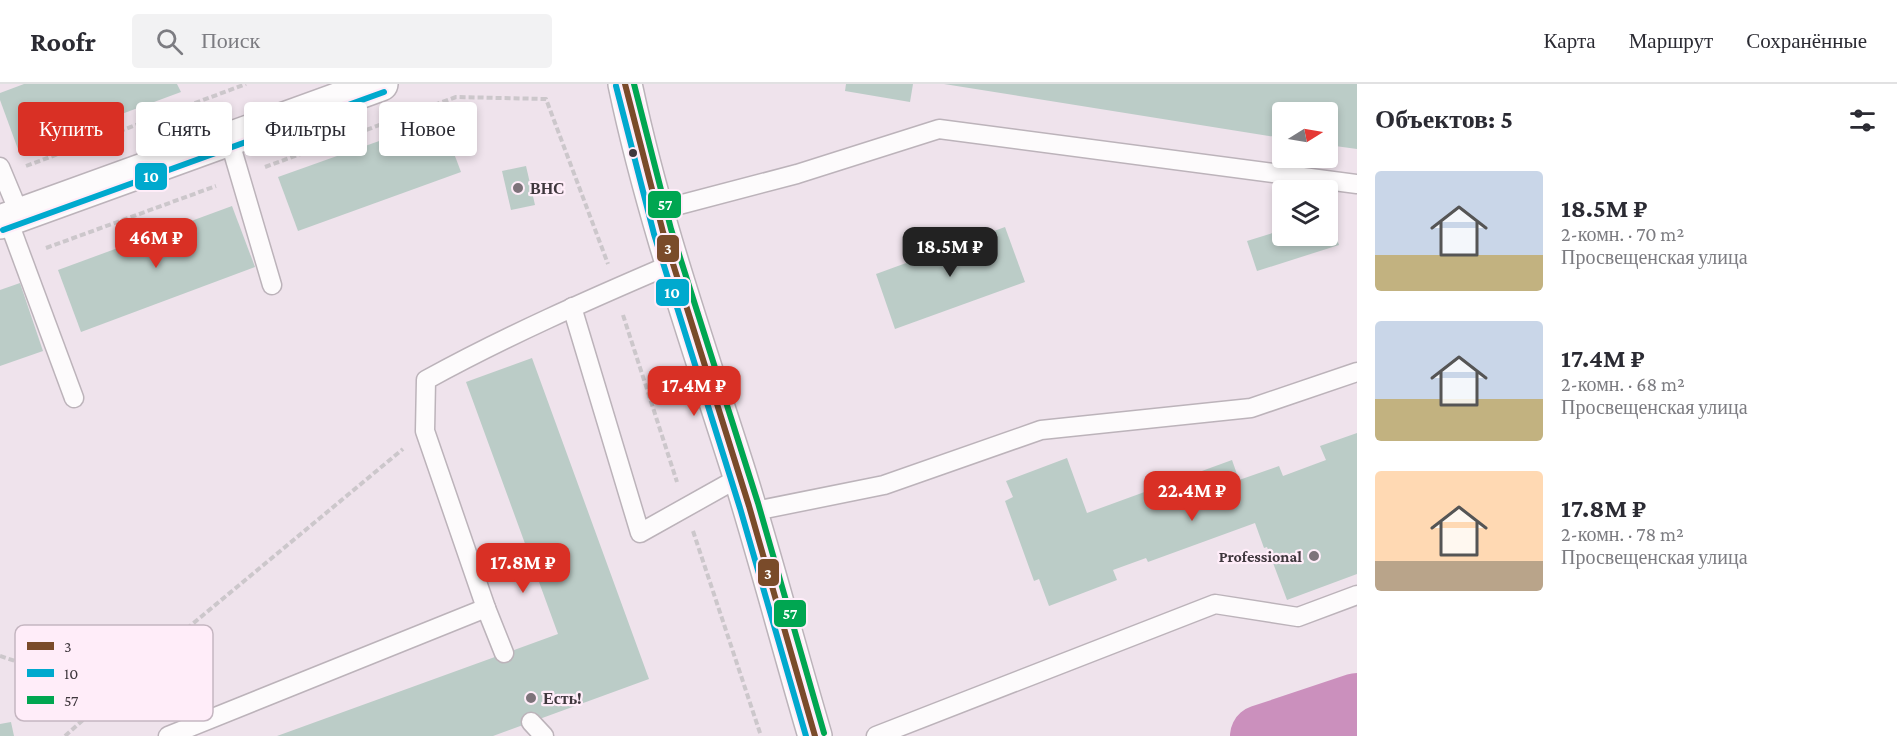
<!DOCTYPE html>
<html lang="ru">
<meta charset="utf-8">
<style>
body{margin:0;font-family:"Crimson Pro",serif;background:#f2f2f3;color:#2b2b33;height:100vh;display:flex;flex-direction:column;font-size:22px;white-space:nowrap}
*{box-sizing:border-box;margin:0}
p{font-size:20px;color:#7c7c81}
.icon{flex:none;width:33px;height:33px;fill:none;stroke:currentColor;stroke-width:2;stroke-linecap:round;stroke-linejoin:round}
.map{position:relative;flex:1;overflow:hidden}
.side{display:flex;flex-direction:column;background:#fff;width:540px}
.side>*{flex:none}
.top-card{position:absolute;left:18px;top:18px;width:570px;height:54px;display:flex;gap:12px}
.needle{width:39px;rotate:79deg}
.fabs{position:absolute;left:1272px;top:18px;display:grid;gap:12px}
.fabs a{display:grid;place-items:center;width:66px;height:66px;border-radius:6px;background:#fff;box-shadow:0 3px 9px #0003;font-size:30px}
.price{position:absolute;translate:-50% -51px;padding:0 14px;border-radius:12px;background:#d93025;color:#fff;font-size:20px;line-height:39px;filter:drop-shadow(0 2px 3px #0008)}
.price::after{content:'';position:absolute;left:50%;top:36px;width:18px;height:14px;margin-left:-9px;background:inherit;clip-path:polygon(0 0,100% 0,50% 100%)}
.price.selected{background:#222;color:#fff}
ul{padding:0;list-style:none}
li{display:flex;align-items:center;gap:18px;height:150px;padding:0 18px}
li span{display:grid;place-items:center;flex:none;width:168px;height:120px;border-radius:6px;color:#555}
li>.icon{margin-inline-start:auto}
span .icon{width:72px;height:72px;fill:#fffc;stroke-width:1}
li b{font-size:26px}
h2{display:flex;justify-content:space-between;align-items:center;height:72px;padding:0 18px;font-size:26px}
.tag{padding:0 21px;border-radius:6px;background:#fff;box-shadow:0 3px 9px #0003;font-size:21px;line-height:54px}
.tag.selected{background:#d93025;color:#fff}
header{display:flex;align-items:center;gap:36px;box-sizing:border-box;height:84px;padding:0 30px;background:#fff;border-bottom:2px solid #e1e1e2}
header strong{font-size:28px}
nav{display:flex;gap:33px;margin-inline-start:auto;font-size:21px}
.search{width:420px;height:54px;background:#f2f2f3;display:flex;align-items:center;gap:15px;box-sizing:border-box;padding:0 21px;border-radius:6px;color:#7c7c81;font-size:22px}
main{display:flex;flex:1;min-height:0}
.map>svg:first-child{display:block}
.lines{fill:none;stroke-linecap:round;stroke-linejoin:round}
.river{stroke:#cb90bd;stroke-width:62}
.building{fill:#bbccc7}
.service-casing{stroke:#bcb3ba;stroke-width:21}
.tertiary-casing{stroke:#bcb3ba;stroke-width:36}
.secondary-casing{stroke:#bcb3ba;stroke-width:36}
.path{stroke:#ccc7cb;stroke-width:4;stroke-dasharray:6 3;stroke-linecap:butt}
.service{stroke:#fdfbfc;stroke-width:18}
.tertiary{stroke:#fdfbfc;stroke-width:33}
.secondary{stroke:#fdfbfc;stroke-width:33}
.bus-1-casing{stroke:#ffedf9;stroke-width:10}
.bus-2-casing{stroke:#ffedf9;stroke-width:10}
.bus-3-casing{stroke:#ffedf9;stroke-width:10}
.bus-1{stroke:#7a4b2a;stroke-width:6}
.bus-2{stroke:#00a9ce;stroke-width:6}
.bus-3{stroke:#00a651;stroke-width:6}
.bus-dot{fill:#3f373d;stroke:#ffedf9;stroke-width:2}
.poi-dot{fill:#7d737a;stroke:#ffedf9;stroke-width:2}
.labels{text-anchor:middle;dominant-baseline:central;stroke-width:4.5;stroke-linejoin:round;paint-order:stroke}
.poi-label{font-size:16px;font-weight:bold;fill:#3f373d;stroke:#ffedf9;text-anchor:start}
.key{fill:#ffedf9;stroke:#c5b6c1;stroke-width:1.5}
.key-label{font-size:16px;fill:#3f373d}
.line-badge{stroke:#ffedf9;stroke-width:2}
.badge-label{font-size:16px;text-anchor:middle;font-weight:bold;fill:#fff}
</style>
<header>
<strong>Roofr</strong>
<div class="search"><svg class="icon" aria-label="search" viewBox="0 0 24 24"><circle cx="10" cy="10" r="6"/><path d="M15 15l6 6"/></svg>Поиск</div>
<nav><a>Карта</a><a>Маршрут</a><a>Сохранённые</a></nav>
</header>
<main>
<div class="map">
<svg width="1357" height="652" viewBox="0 0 1357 652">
<rect width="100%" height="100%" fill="#efe3ec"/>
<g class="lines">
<polyline class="river" points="1261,652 1357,620"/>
</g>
<g class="building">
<polygon points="24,0 177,0 181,8 19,68 0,16 0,9"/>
<polygon points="846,0 913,0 910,18 845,7"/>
<polygon points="944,0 1357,0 1357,65 1328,61 1328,28 1282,28 1282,54"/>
<polygon points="441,35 461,88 298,147 278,93"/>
<polygon points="526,82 535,121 511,126 502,87"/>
<polygon points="232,122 255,183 81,248 58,186"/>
<polygon points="1328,131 1329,131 1339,161 1257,187 1247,157 1282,146 1282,152 1328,152"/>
<polygon points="1005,143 1025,198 895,245 876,190"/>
<polygon points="20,199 43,267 0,282 0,206"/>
<polygon points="532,274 649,595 493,652 277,652 558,550 466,298"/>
<polygon points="1357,349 1357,490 1287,516 1267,463 1264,464 1255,439 1148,478 1146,474 1113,486 1117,496 1049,522 1039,495 1034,497 1005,417 1013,413 1006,397 1067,374 1087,429 1232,376 1239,396 1279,382 1283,392 1326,376 1320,362"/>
<polygon points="11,638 14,652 0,652 0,640"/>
</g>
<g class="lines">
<defs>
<g id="service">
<polyline points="229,55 272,201"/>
<polyline points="0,83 20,131"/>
<polyline points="656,127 797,90 939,45 1357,100"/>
<polyline points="8,136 74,314"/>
<polyline points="572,223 640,449 740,393"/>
<polyline points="750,428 884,401 1041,346 1251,324 1357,288"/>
<polyline points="486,524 504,569"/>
<polyline points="531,638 544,652"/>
<path d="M168,652l318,-128 -61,-177 1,-51c80,-44 162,-80 246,-116"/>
<polyline points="876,652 1215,520 1298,533 1357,511"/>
</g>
<polyline id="tertiary" points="0,138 381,0"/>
<path id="secondary" d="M625,0c28,133 73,260 114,389 27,87 50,175 76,263"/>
</defs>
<use href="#service" class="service-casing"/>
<use href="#tertiary" class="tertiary-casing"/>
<use href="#secondary" class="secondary-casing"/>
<g class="path">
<polyline points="26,82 246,0"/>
<polyline points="265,83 456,13 546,15 608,180"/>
<polyline points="46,164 216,102"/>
<polyline points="623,231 677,398"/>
<polyline points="693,447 761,652"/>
<polyline points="0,572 112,609"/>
<polyline points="65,652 172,557 403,365"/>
</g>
<use href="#service" class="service"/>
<use href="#tertiary" class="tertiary"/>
<use href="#secondary" class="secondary"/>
<defs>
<polyline id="bus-1" points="625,0 663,148 749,422 815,652"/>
<g id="bus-2">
<polyline points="616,2 654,150 740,424 806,652"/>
<polyline points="3,146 384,8"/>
</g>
<polyline id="bus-3" points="634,0 671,145 758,419 824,649"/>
</defs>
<use href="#bus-1" class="bus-1-casing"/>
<use href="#bus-2" class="bus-2-casing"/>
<use href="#bus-3" class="bus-3-casing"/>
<use href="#bus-1" class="bus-1"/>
<use href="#bus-2" class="bus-2"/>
<use href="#bus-3" class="bus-3"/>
</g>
<circle class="bus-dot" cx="633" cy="69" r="5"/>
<g class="poi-dot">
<circle cx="518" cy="104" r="6"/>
<circle cx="1314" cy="472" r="6"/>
<circle cx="531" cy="614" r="6"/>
</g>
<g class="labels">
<g class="poi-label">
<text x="530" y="104">ВНС</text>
<text x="1302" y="472" text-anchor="end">Professional</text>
<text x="543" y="614">Есть!</text>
</g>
</g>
<rect x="15" y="541" width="198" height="96" rx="9" class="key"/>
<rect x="27" y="558" width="27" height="8" fill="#7a4b2a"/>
<rect x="27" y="585" width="27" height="8" fill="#00a9ce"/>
<rect x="27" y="612" width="27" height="8" fill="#00a651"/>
<g class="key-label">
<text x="64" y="568">3</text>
<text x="64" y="595">10</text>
<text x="64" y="622">57</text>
</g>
<g class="line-badge">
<rect x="134" y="78" width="34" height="29" rx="6" fill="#00a9ce"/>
<rect x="647" y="106" width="35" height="29" rx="6" fill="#00a651"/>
<rect x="656" y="150" width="24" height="29" rx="6" fill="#7a4b2a"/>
<rect x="655" y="194" width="35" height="29" rx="6" fill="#00a9ce"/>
<rect x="757" y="474" width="23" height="29" rx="6" fill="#7a4b2a"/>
<rect x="773" y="515" width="34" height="29" rx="6" fill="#00a651"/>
</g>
<g class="badge-label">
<text x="151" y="98">10</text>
<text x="665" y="126">57</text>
<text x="668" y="170">3</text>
<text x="672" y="214">10</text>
<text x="768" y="495">3</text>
<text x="790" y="535">57</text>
</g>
</svg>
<div class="fabs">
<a><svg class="needle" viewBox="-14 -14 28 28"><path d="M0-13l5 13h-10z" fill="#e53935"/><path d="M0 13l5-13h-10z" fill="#7c7c81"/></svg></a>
<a><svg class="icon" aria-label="layers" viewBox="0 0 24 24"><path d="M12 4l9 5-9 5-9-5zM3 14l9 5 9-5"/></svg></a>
</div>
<b class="price" style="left:156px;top:185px">46M ₽</b>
<b class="price selected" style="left:950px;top:194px">18.5M ₽</b>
<b class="price" style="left:694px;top:333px">17.4M ₽</b>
<b class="price" style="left:1192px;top:438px">22.4M ₽</b>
<b class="price" style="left:523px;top:510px">17.8M ₽</b>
<div class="top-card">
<a class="tag selected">Купить</a>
<a class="tag">Снять</a>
<a class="tag">Фильтры</a>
<a class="tag">Новое</a>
</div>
</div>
<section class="side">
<h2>Объектов: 5<svg class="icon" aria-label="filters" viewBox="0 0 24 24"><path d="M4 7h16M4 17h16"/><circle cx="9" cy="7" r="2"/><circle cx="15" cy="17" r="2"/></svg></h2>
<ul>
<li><span style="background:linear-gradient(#c9d6e8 70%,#c2b280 0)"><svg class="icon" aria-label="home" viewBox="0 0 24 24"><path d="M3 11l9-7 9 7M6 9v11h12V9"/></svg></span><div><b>18.5M ₽</b><p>2-комн. · 70 m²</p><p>Просвещенская улица</p></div></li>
<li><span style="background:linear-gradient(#c9d6e8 65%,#c2b280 0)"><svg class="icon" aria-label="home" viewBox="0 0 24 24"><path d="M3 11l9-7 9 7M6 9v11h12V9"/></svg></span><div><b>17.4M ₽</b><p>2-комн. · 68 m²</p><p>Просвещенская улица</p></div></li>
<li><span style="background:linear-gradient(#ffd9b3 75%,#b9a48a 0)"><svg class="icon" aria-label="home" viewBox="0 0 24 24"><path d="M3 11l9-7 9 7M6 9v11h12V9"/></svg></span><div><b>17.8M ₽</b><p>2-комн. · 78 m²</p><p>Просвещенская улица</p></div></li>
</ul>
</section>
</main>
